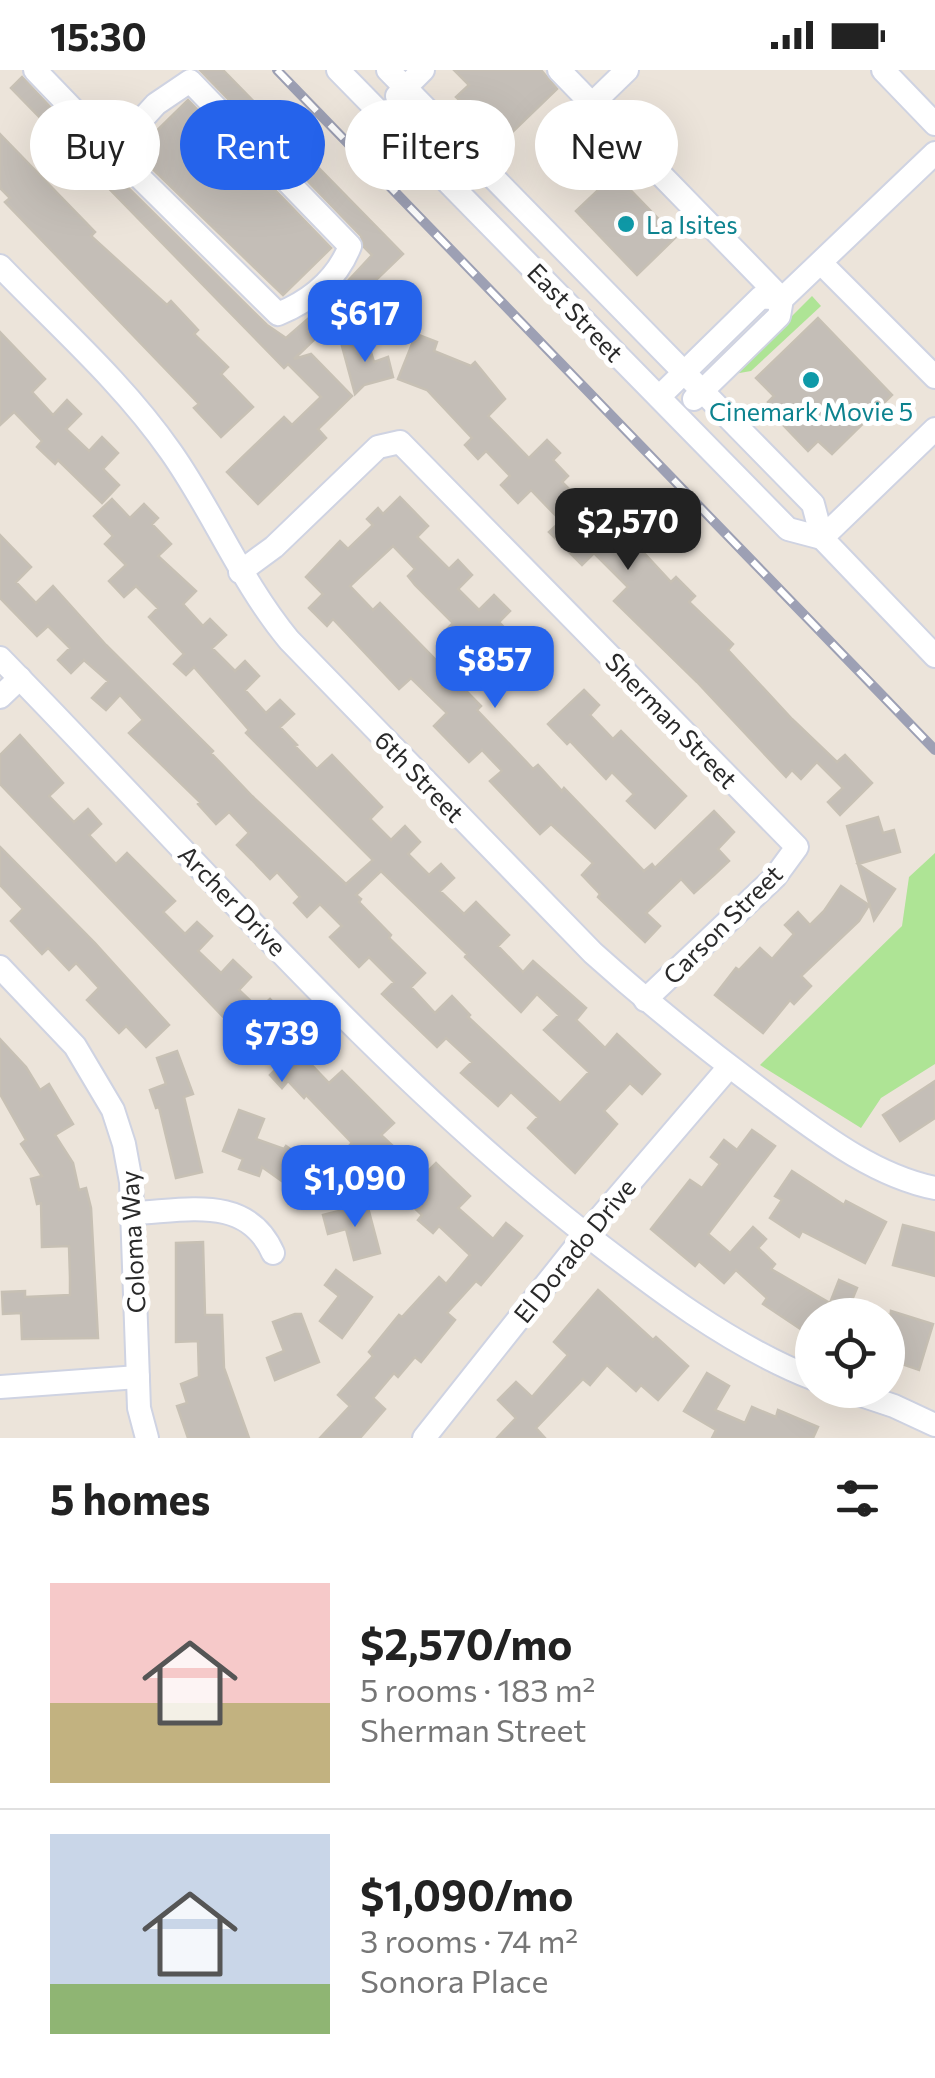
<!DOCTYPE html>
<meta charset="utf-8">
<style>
body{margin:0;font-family:Commissioner,sans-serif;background:#f6f6f6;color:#222;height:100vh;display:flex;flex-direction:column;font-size:38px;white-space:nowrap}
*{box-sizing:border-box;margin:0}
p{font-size:32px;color:#767676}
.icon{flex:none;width:55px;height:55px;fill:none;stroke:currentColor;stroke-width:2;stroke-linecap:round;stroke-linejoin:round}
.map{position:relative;height:1368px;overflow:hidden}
.panel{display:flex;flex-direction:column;background:#fff;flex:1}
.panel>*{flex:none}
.top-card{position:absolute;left:30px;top:30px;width:875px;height:90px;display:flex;gap:20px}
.fabs{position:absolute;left:795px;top:1228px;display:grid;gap:20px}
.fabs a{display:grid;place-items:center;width:110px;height:110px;border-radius:50%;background:#fff;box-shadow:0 10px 40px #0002;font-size:50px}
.price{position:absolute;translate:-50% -85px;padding:0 22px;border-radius:20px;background:#2563eb;color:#fff;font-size:32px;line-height:65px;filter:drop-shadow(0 2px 5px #0008)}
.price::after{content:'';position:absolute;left:50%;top:60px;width:30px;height:22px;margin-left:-15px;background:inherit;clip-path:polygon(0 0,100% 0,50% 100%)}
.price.on{background:#222;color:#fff}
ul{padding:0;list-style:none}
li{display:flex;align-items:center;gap:30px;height:250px;padding:0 50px}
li+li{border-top:2px solid #e0e0e0}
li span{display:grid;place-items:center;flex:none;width:280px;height:200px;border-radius:0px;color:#555}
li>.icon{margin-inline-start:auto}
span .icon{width:120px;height:120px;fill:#fffc;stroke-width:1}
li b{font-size:42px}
h2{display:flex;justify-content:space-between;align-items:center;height:120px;padding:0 50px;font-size:42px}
.tag{padding:0 35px;border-radius:45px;background:#fff;box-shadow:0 10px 40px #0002;font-size:35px;line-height:90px}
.tag.on{background:#2563eb;color:#fff}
.status{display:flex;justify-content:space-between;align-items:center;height:70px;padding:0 50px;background:#fff;direction:ltr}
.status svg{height:28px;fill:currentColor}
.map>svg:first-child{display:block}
.green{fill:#aee495}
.building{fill:#c4beb7;stroke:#c7c0b4;stroke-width:2.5;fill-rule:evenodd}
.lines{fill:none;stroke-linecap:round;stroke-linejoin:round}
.minor-casing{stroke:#cfd3e2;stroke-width:26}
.minor{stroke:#fff;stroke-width:22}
.rail-casing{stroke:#9da0b4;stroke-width:10}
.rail{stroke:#fff;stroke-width:6;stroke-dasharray:19;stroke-linecap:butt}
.culture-dot{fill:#0f9aa8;stroke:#fff;stroke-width:4}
.labels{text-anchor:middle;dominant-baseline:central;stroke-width:10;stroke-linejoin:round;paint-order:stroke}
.culture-label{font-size:25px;fill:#0d838f;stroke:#fff;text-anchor:start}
.street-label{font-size:25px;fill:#292929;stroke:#fff}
</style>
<div class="status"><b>15:30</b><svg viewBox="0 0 49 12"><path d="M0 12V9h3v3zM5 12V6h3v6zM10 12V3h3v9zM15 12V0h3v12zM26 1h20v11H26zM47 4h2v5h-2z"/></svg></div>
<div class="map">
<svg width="935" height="1368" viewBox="0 0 935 1368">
<rect width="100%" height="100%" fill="#ece4da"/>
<g class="green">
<polygon points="812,226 821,236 751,301 734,304"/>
<polygon points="935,783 935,994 881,1028 861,1058 760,995 902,856 909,807"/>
</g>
<g class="building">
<polygon points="200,0 223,0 403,184 294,289 311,284 352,326 318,359 326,368 258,434 227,402 284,347 292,355 321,327 288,294 284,298 11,18 22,7 102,92 267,255 286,268 332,228 372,185 364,177 361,166"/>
<polygon points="454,0 541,0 557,19 503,71 456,27 469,15"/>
<polygon points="188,30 331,178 283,225 135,82"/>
<polygon points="0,64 95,162 91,166 167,235 171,231 198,260 194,264 228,297 221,304 253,337 221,367 194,338 199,334 5,132 10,128 0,118"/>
<polygon points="615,104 676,167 637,205 576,141"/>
<polygon points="818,248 892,325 832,384 818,371 808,381 784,356 787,352 768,332 774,326 756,308"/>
<polygon points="0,262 45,309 32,322 53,345 67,330 81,344 66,359 89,381 102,367 118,383 103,399 119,415 102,433 58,390 55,394 37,377 42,371 14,342 0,355"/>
<polygon points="416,264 437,272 434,281 471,296 475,292 505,329 488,346 529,388 547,370 560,383 553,390 568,406 562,412 600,450 607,443 671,512 676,507 695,526 689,532 733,574 728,580 792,649 837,692 845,685 872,713 840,745 828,732 843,718 817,692 801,709 792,700 786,707 697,612 614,531 628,517 594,483 582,495 549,462 561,451 531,420 518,433 501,415 510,406 486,381 478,389 465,375 472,368 427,320 398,309"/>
<polygon points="367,269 374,292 388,287 393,307 364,315 355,324 342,276"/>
<polygon points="400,427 428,456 417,467 449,499 458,490 472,505 458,519 479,540 494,525 510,541 499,552 520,574 530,565 544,579 513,610 499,596 504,591 483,569 476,575 471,570 464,576 447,559 453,553 415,515 408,506 415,499 393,476 350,516 373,540 380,533 481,636 477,640 533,699 538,695 562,721 564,718 644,801 652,794 655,798 714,741 734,762 718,779 729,791 714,805 694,823 681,809 646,843 660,856 645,872 598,827 600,824 582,805 593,793 551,754 540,764 490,711 502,701 482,680 469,692 434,656 447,643 411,608 399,619 333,549 327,556 309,538 323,524 306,507 340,471 348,479 373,455 367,449 378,438 383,444"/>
<path d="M112,429l18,19 14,-14 14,14 -6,6 19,20 -13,12 38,35 -13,13 20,22 7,-7 16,16 -14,13 23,23 10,-10 14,15 -14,14 21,23 14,-13 14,14 -14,13 17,18 -2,1 22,23 15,-14 50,52 -12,12 21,21 14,-14 15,16 -12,12 21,21 12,-11 13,14 -14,13 24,23 12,-12 33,33 -11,11 25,26 10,-11 53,47 -10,12 29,28 12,-14 43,40 -18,20 -12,-11 -26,28 13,13 -42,49 -47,-45 10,-11 -27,-25 -13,14 -37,-33 11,-11 -26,-24 -9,9 -55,-53 12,-12 -25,-25 -10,10 -29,-30 12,-11 -22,-22 -13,13 -13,-14 6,-6 -23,-25 -7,7 -18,-19 -15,-15 12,-12 -20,-21 -13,12 -18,-20 2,-2 -71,-69 14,-13 -23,-25 -14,15 -14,-12 16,-17 -24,-21 -13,13 -13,-13 12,-12 -22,-22 -11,10 -37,-38v-63l31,32 -15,15 20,21 17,-17 53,59 107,106 -2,2 41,43 94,88 27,-24 -127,-127 3,-3 -55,-63 -8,8 -12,-11 10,-10 -35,-37 9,-9 -22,-22 -12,11 -15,-16 17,-16 -21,-21 8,-8 -19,-20zM381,801l86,83 -2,3 56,55 16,-18 22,21 -15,15 45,42 -29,31 -92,-86 2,-2 -18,-19 -17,17 -24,-26 14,-14 -36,-35 2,-3 -32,-33 2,-3 -5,-4z"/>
<polygon points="584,620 599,635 590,645 613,669 621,661 686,726 655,758 627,731 634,724 612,702 606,709 570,671 567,674 548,654"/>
<polygon points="20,665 63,713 49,726 74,752 88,739 101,754 89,765 116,794 127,783 175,831 163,842 185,864 197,852 212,866 198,881 221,903 233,890 251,907 239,920 259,939 270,929 304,964 319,979 307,990 329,1013 342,1001 394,1053 381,1065 424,1105 436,1093 449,1106 470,1126 458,1138 493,1169 506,1153 522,1166 481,1215 476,1211 447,1243 455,1250 421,1292 415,1287 398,1307 394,1303 373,1328 385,1339 360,1368 320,1368 350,1336 338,1325 373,1286 369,1282 399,1245 402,1247 439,1207 446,1214 470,1185 439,1156 433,1163 418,1150 422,1145 349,1076 352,1073 306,1025 304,1028 288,1011 282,1018 270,1005 291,984 271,964 254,979 0,714 0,685"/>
<polygon points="878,747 883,763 894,760 900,782 858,794 895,819 874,850 847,756"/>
<polygon points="0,777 95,873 169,955 146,977 126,956 119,963 87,930 99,918 76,893 69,900 48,878 42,884 11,851 23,839 0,815"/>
<polygon points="841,816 869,835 859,851 801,906 811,916 794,934 790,930 763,963 715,925 736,898 739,900 760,878 772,889 794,864 785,855 798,842 810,855 824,841"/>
<polygon points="0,969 26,997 40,1020 49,1014 73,1054 55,1065 73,1093 79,1120 86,1118 91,1138 98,1268 22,1269 21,1243 3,1244 2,1222 25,1221 25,1227 70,1225 70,1207 69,1176 42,1177 41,1133 37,1134 31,1109 42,1106 21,1074 26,1070 0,1024"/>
<polygon points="177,981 193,1024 184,1027 202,1102 176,1108 159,1037 156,1038 150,1020 166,1014 157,988"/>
<polygon points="935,1011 935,1048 900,1071 883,1045"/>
<polygon points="239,1040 264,1049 256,1069 284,1079 286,1076 339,1113 320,1138 262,1097 259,1106 239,1099 243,1089 223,1081"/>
<polygon points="752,1060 775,1076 708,1164 730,1183 753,1157 766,1169 758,1178 775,1194 771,1199 830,1233 839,1210 857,1218 852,1230 889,1245 811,1245 802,1260 763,1234 767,1228 736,1200 724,1213 699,1191 695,1196 651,1159 690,1110 702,1118 720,1094 711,1087 724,1070 737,1080"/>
<polygon points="792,1101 844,1135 846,1131 886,1152 865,1193 802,1161 799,1167 770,1148 782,1130 775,1126"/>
<polygon points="367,1134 380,1183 354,1190 346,1159 328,1164 323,1145"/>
<polygon points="903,1155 935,1163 935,1206 893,1195"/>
<polygon points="203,1172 205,1245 222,1245 224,1298 249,1368 188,1368 177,1336 187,1333 181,1314 199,1307 198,1271 176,1272 176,1173"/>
<polygon points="336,1200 372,1227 342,1268 320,1251 339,1226 325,1215"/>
<polygon points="598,1220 653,1270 656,1267 688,1296 658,1330 641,1315 636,1321 607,1295 590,1315 583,1309 536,1358 545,1368 497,1368 516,1348 498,1330 516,1312 532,1327 568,1285 554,1272"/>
<polygon points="891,1241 933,1254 919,1300 896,1292 901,1276 888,1271"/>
<polygon points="295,1244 301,1244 319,1292 275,1310 267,1288 284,1281 273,1252"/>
<polygon points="707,1303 729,1316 715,1340 745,1353 752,1337 776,1347 778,1340 818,1357 813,1368 712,1368 716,1360 684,1341"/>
</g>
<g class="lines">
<defs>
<g id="minor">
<path d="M35,0l78,81 165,163c32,-13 59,-35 72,-68l-160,-165 -34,23 -43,47"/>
<polyline points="338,0 788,459 822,468"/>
<polyline points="388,0 813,434 822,468 935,586"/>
<polyline points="559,0 782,229"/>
<polyline points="883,0 935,54"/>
<polyline points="397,26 423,0"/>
<polyline points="592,34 627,0"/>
<polyline points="821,193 935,307"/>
<path d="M0,196c58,60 123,117 171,186 43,61 70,130 118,188l304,313c58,52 118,100 180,146 49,36 102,77 162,89"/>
<polyline points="659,327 761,227 782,229"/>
<polyline points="694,329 779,246 782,229 935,83"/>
<polyline points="822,468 935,359"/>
<polyline points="240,502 274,477 378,377 400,372 797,777 775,807 645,930"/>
<path d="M0,588c191,195 369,405 583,574 71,55 146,113 229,146"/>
<polyline points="0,627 20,608"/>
<polyline points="0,897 75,976 113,1040 124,1074 131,1112 139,1338 147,1368"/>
<path d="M132,1143c54,-2 115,-19 141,40"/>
<polyline points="0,1317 138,1307"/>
<polyline points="846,1320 894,1336 935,1355"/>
<polyline points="424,1368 586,1164 729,997"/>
</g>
</defs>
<use href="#minor" class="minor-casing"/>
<use href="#minor" class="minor"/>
<defs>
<polyline id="rail" points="277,0 935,680"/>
</defs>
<use href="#rail" class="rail-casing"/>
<use href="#rail" class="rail"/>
</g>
<g class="culture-dot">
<circle cx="626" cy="154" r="10"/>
<circle cx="811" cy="310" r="10"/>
</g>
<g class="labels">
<g class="culture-label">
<text x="646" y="154">La Isites</text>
<text x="811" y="341" text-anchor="middle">Cinemark Movie 5</text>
</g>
<g class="street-label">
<text transform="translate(576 242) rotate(46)">East Street</text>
<text transform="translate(672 650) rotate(46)">Sherman Street</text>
<text transform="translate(420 706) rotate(46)">6th Street</text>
<text transform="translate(233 830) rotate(46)">Archer Drive</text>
<text transform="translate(722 854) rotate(-45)">Carson Street</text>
<text transform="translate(132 1172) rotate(-93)">Coloma Way</text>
<text transform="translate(574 1180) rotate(-51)">El Dorado Drive</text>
</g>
</g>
</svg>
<div class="fabs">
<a><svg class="icon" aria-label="locate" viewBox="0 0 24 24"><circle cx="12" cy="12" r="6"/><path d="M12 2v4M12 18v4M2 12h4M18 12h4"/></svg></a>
</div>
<b class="price" style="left:365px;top:295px">$617</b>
<b class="price on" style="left:628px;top:503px">$2,570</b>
<b class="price" style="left:495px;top:641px">$857</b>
<b class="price" style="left:282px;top:1015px">$739</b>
<b class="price" style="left:355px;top:1160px">$1,090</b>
<div class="top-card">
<a class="tag">Buy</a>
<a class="tag on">Rent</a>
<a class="tag">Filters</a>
<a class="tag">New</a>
</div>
</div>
<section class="panel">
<h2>5 homes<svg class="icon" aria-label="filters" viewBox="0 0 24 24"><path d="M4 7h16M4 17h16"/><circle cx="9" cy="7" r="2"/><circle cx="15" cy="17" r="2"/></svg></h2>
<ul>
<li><span style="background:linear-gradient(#f6c9c9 60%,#c2b280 0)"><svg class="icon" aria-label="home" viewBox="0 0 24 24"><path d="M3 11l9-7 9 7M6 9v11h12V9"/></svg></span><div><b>$2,570/mo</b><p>5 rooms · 183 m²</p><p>Sherman Street</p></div></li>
<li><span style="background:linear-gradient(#c9d6e8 75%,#8fb573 0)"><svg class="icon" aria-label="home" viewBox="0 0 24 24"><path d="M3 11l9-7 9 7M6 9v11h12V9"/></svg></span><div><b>$1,090/mo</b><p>3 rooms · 74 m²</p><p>Sonora Place</p></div></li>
</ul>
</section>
